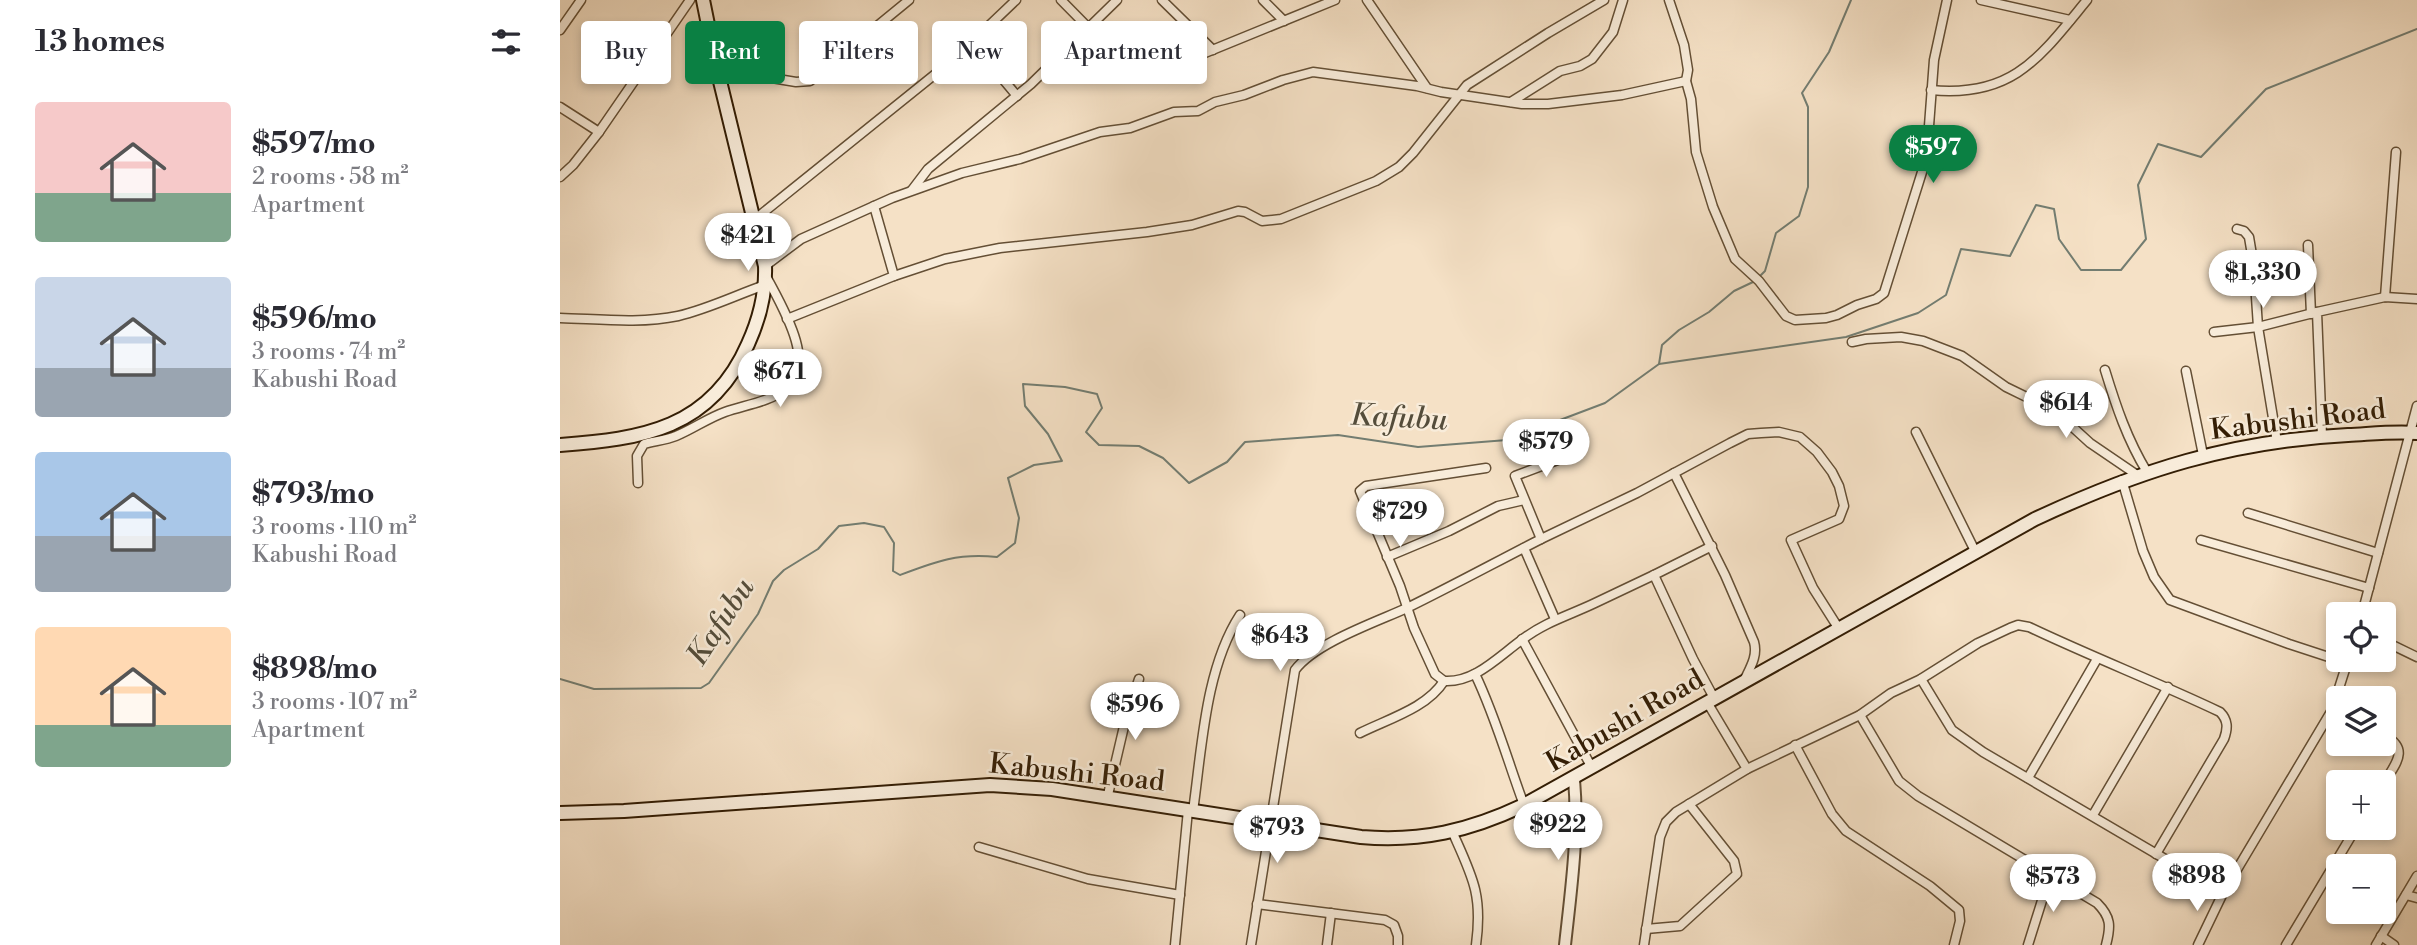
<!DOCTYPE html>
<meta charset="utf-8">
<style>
body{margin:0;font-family:"Libre Bodoni",serif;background:#f2f2f3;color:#2b2b33;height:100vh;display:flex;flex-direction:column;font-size:26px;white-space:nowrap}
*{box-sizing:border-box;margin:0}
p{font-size:23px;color:#7c7c81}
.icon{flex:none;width:38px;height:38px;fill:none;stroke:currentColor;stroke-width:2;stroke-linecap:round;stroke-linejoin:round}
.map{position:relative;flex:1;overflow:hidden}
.panel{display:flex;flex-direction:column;background:#fff;width:560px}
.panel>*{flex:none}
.top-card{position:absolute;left:21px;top:21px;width:665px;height:63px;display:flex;gap:14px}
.fabs{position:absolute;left:1766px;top:602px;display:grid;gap:14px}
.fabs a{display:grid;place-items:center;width:70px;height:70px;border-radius:7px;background:#fff;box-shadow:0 4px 10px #0003;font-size:35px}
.price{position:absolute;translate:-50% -60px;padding:0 16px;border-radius:24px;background:#fff;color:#222;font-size:23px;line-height:46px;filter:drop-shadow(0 2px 4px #0008)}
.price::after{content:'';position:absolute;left:50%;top:42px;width:21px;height:16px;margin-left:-10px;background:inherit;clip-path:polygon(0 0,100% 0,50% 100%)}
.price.current{background:#0b8043;color:#fff}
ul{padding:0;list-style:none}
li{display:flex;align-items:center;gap:21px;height:175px;padding:0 35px}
li span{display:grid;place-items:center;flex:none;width:196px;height:140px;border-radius:7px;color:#555}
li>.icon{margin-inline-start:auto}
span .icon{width:84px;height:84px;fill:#fffc;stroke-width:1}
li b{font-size:30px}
h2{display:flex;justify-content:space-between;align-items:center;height:84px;padding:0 35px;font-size:30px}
.pill{padding:0 24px;border-radius:7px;background:#fff;box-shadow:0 4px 10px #0003;font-size:24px;line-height:63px}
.pill.current{background:#0b8043;color:#fff}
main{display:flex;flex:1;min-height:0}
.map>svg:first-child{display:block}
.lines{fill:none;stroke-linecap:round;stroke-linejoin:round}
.stream{stroke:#737d71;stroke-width:2}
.minor-casing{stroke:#644f35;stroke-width:11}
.tertiary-casing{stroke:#644f35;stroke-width:14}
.secondary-casing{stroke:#341e05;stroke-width:16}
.minor{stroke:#f8ecda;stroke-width:8}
.tertiary{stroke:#f8ecda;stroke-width:10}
.secondary{stroke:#f8ecda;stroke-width:12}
.labels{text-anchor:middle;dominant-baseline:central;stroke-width:5;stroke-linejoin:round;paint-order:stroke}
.street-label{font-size:28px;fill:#341e05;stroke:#f8ecda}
.water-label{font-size:30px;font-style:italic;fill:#544d3b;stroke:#f8ecda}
</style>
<main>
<section class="panel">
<h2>13 homes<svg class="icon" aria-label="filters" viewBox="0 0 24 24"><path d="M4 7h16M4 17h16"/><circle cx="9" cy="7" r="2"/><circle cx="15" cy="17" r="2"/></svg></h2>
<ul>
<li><span style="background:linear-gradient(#f6c9c9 65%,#7fa58c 0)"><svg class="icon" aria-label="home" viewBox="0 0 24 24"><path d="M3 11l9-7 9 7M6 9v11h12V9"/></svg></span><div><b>$597/mo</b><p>2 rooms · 58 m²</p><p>Apartment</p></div></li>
<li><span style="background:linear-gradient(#c9d6e8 65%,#9aa5b1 0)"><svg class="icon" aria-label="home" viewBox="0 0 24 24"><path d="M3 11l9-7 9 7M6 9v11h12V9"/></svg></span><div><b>$596/mo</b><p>3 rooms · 74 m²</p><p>Kabushi Road</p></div></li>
<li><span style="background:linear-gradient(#a9c7e8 60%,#9aa5b1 0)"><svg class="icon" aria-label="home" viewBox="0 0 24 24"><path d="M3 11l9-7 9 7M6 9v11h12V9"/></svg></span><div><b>$793/mo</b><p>3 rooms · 110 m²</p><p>Kabushi Road</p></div></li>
<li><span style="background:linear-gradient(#ffd9b3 70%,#7fa58c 0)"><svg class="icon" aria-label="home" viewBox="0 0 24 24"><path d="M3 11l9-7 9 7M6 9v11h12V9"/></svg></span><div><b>$898/mo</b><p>3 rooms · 107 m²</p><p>Apartment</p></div></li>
</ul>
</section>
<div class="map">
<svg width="1857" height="945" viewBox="0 0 1857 945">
<rect width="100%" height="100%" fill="#f5e1c6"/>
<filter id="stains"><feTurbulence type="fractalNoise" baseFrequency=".00286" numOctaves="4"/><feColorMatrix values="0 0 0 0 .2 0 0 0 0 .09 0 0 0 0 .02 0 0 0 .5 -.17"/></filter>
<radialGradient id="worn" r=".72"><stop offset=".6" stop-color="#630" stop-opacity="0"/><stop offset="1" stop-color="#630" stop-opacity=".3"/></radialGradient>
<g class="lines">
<g class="stream">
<polyline points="1200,276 1205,271 1216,233 1239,216 1248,187 1248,107 1242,93 1269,52 1291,0"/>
<polyline points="1099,364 1102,345 1119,330 1149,312 1174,291 1193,282"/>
<path d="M0,679l34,10 107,-1 8,-5 49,-69 15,-33 11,-11 34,-21 21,-23 25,-3 20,4 10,16 -1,28 7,4c37,-14 58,-22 97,-18l18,-14 4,-25 -11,-40 26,-13 28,-4 -14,-27 -23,-28 -2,-22 42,3 32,7 5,14 -16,24 13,13 40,1 24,12 26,25 38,-21 18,-20 93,-7 80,12 89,-7 98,-37 54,-39 187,-27 72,-24 28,-18 15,-46 49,7 26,-51 18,4 5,30 22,31h40l25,-31 -8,-54 20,-41 43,13 65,-68 151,-60"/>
</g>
<defs>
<g id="minor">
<polyline points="501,0 571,71 581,76 591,75 775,0"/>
<polyline points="602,0 653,50"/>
<polyline points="703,0 724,21"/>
<polyline points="807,0 867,88"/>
<polyline points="1109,0 1124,45 1128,70 1126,81 1131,99 1136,152 1153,207 1175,259 1199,281 1226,316 1235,320 1266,318 1277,315 1297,305 1316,299 1324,293 1362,172 1368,139 1374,60 1387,0"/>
<polyline points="1421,0 1510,20"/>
<polyline points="0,30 21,0"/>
<polyline points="412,42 457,96"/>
<polyline points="157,69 236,82 250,81 349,0"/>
<path d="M1371,90c82,8 109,-33 156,-90"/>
<polyline points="951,102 1000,71 1020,66 1032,59 1053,32 1063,0"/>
<polyline points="0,107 39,132"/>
<polyline points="0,177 13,165 39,132 130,0"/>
<polyline points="352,190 368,169 471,84 557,0"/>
<polyline points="194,220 394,59 456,0"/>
<polyline points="1677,229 1684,231 1689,237 1694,267 1698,327 1717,442"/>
<polyline points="1748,245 1751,314"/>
<polyline points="205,266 241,239 332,198 402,173 460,159 540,132 570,128 614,112 638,111 655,102 684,95 723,80 753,72 857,86 881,92 962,104 988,104 1062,95 1126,81"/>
<polyline points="334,276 385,259 440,248 587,232 632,225 678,211 685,212 702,221 721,219 816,181 839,167 853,153 907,85 988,33 1044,0"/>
<polyline points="1825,297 1836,152"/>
<path d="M0,318c38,1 80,6 118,-2 30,-7 58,-21 87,-31"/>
<polyline points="227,319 334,276 314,206"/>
<polyline points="1654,332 1698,327 1757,312"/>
<polyline points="1292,342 1306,339 1341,337 1363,341 1402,356 1446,387 1495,411 1530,443 1577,475"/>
<path d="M1545,370c11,36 22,69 42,102"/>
<polyline points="1626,371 1643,455"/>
<polyline points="1356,432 1416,553"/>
<polyline points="1762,436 1757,312 1825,297 1857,299"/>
<path d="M926,468l-120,18 -6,5 40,95 14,42 21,46 9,7c31,2 55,-25 79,-42 22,-17 47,-24 72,-36 39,-18 78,-37 117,-57"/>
<path d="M1114,473l51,102 29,67c4,14 -4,26 -10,39"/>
<polyline points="1562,480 1583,551 1594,577 1610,600 1729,644 1787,663"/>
<path d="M78,483l-1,-27 7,-12c11,-3 22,-4 32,-8 17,-7 32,-18 49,-24 20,-7 44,-10 61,-23 33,-24 -6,-86 -20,-113"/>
<polyline points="1688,513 1818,553"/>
<polyline points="981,539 1077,493 1170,443 1188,434 1201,433 1219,432 1240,437 1257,452 1272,472 1279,486 1284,506 1279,519 1231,540 1253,588 1279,629"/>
<polyline points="1641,540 1809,588"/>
<polyline points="964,548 995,619"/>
<polyline points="827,557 889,531 938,506 964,500"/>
<polyline points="1094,575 1133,659 1154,698"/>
<polyline points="1802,614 1857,406"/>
<polyline points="962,639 1032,768"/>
<polyline points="1824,641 1857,657"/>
<path d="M915,674c20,41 33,88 49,131"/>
<polyline points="1361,679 1392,730 1423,752 1663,893"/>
<polyline points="1147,702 1187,769"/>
<path d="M1300,715l39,66 19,15 179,107c14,14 14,23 9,42"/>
<path d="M800,733c28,-14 67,-25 84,-52"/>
<path d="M1824,735c26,14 12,28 0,48"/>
<polyline points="1235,745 1272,814 1286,831 1370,886 1399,910 1400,921 1394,945"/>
<polyline points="1468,778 1537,659"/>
<polyline points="547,799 565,722 579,679"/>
<path d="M633,811c9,-63 12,-142 47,-196"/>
<polyline points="1533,815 1608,687"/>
<path d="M892,831c20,45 31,63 24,114"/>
<polyline points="419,847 528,879 620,895"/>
<polyline points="1846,895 1857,898"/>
<polyline points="697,904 825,920 834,925 838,936 838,945"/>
<polyline points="1086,929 1120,926 1177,874 1174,861 1129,804"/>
<polyline points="1821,936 1834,945"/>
<polyline points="615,945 628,810"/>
<path d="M691,945l44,-275c20,-27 81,-48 112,-62 45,-22 89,-46 134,-69l-26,-63 53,-20"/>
<polyline points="767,945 771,913"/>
<path d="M1084,945l16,-108 6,-15 10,-10 71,-43 113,-54 31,-22 30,-14 57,-36 32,-15 8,-3 11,2c63,30 128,55 191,85 8,8 8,16 4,27l-68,115"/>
<polyline points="1468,945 1490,875"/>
<polyline points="1638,945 1663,893 1772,710 1788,660"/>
<polyline points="1726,945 1796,828"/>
<polyline points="1816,945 1857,876"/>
</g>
<path id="tertiary" d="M1005,945c6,-55 14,-110 9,-166"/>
<g id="secondary">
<path d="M0,445c82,-6 151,-16 188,-101 11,-24 18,-51 17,-78l-48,-197 -14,-69"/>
<path d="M0,813l64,-2 366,-26 62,4 309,48c60,5 108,-6 163,-32l511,-286c105,-49 196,-78 313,-84 22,-1 46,-4 69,-2"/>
</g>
</defs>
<use href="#minor" class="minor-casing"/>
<use href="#tertiary" class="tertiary-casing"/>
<use href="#secondary" class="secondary-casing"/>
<use href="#minor" class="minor"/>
<use href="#tertiary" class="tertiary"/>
<use href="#secondary" class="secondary"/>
</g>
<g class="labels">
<g class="street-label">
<text transform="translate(1738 420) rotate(-7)">Kabushi Road</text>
<text transform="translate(1065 721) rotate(-30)">Kabushi Road</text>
<text transform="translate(517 773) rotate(6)">Kabushi Road</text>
</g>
<g class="water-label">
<text transform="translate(839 418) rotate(3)">Kafubu</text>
<text transform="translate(161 622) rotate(-57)">Kafubu</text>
</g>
</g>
<rect width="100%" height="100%" filter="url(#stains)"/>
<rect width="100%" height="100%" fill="url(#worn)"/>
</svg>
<div class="fabs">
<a><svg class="icon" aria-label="locate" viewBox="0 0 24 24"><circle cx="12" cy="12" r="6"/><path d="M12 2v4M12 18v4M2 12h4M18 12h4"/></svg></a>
<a><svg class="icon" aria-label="layers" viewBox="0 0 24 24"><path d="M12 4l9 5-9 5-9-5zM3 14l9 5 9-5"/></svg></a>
<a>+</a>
<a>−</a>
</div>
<b class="price current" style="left:1373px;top:185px">$597</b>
<b class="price" style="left:188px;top:273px">$421</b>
<b class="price" style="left:1703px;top:310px">$1,330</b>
<b class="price" style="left:220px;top:409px">$671</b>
<b class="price" style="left:1506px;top:440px">$614</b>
<b class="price" style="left:986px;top:479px">$579</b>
<b class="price" style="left:840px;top:549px">$729</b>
<b class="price" style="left:720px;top:673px">$643</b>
<b class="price" style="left:575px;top:742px">$596</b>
<b class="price" style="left:998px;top:862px">$922</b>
<b class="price" style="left:717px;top:865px">$793</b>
<b class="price" style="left:1637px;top:913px">$898</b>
<b class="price" style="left:1493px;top:914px">$573</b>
<div class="top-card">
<a class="pill">Buy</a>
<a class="pill current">Rent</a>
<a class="pill">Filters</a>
<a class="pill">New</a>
<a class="pill">Apartment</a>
</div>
</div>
</main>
